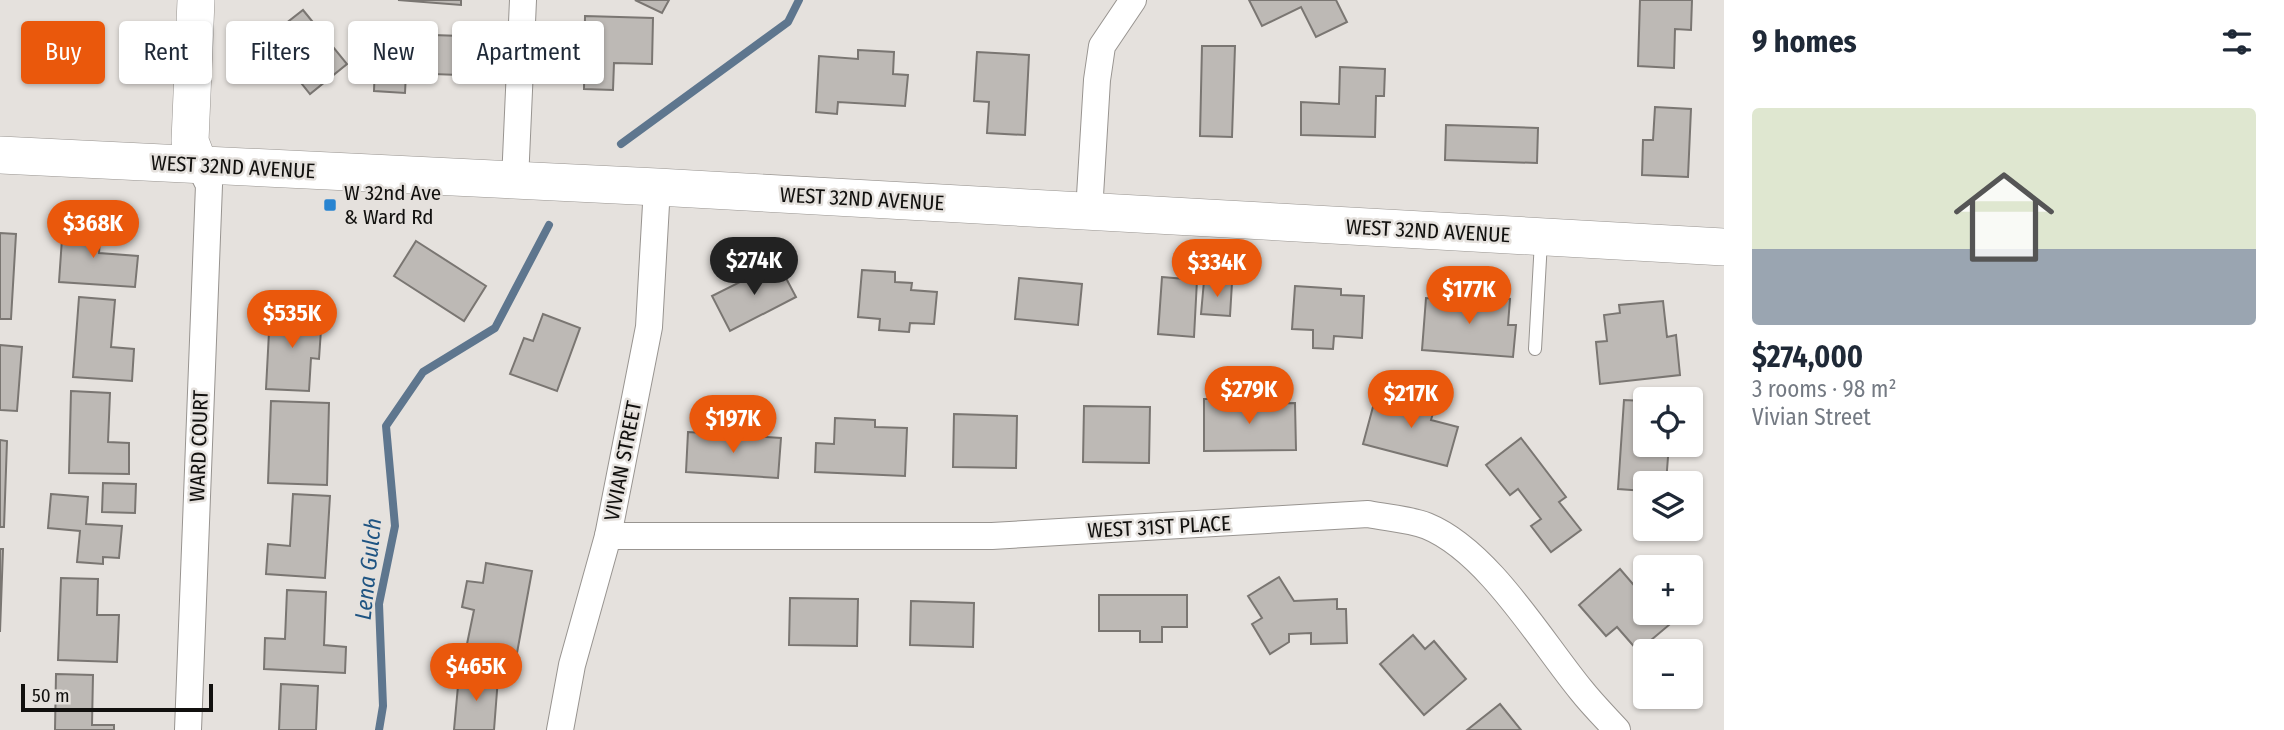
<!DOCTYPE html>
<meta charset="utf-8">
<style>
body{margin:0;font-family:"Fira Sans Condensed",sans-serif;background:#f6f6f7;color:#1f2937;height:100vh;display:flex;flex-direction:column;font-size:26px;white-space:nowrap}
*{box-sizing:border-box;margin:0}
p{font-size:23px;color:#747a83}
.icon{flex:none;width:38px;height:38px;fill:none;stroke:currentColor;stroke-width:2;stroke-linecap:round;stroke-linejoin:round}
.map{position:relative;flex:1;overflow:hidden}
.side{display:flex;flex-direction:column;background:#fff;width:560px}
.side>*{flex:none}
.banner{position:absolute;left:21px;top:21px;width:665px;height:63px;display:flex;gap:14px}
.fabs{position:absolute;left:1633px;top:387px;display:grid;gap:14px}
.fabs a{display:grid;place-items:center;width:70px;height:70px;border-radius:7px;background:#fff;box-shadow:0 2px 5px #0004;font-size:35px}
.scale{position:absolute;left:21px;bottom:18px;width:192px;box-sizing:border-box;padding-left:7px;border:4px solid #11100e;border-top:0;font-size:19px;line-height:24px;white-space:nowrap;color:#11100e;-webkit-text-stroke:5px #e5e1dd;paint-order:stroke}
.price{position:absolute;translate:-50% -60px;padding:0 16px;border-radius:24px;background:#ea580c;color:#fff;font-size:23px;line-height:46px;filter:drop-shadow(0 2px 4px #0008)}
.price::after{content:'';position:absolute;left:50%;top:42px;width:21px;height:16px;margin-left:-10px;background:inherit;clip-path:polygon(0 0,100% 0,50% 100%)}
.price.selected{background:#222;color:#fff}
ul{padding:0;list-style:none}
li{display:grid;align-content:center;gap:14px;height:371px;padding:0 28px}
li span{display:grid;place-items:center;height:217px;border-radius:7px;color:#555}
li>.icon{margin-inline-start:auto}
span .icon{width:126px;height:126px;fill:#fffc;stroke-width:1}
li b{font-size:30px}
h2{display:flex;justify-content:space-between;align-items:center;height:84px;padding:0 28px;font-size:30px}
.tag{padding:0 24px;border-radius:7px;background:#fff;box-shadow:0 2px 5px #0004;font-size:24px;line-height:63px}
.tag.selected{background:#ea580c;color:#fff}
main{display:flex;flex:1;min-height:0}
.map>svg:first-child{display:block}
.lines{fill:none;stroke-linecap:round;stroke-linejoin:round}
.stream{stroke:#5e768e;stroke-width:8}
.building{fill:#bdb9b5;stroke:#7a7672;stroke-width:2}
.lane-casing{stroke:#989490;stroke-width:14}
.street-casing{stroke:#989490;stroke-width:28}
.secondary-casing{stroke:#989490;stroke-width:38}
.lane{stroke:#fff;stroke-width:12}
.street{stroke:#fff;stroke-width:26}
.secondary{stroke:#fff;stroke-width:37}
.poi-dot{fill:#2884d1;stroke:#e5e1dd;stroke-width:2.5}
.labels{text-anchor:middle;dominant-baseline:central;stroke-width:5;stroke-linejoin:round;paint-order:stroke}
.street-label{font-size:21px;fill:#11100e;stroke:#e5e1dd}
.poi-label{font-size:21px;fill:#11100e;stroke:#e5e1dd;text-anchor:start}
.water-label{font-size:23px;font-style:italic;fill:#1f5482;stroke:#e5e1dd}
</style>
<main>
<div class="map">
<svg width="1724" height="730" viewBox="0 0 1724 730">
<rect width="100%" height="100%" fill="#e5e1dd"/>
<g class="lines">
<g class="stream">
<polyline points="621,144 788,22 799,0"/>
<polyline points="379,730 383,706 379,604 395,526 386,426 423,372 495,328 549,225"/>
</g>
</g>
<g class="building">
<polygon points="398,0 461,0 461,5"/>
<polygon points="635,0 669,0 662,13"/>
<polygon points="1249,0 1336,0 1347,22 1316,37 1301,7 1262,26"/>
<polygon points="1640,0 1692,0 1691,30 1675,29 1674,68 1638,66"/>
<polygon points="303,10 347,64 310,94 266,39"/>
<polygon points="585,16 653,18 652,64 614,63 613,90 584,89"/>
<polygon points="376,33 461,36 459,75 406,73 405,93 374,91"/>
<polygon points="1202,46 1235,46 1232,137 1200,136"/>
<polygon points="858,50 894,52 893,74 908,75 905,106 838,102 837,114 816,112 819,56 858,59"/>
<polygon points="977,52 1029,55 1025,135 987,133 989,102 974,101"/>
<polygon points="1340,67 1385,69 1384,96 1376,96 1375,137 1301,135 1301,102 1339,104"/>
<polygon points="1655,107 1691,109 1688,177 1642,175 1643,140 1653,140"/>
<polygon points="1446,125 1538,128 1537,163 1445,160"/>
<polygon points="63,224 101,227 99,253 138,256 135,287 59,282"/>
<polygon points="0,233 16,234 11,319 0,319"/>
<polygon points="416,241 486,286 464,321 394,276"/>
<polygon points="778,263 796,297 730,331 712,296"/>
<polygon points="862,270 895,272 895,282 912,283 911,290 937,292 934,324 910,323 909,332 879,330 880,319 858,317"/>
<polygon points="1162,277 1197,280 1194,337 1158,334"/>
<polygon points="1019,278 1082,284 1078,325 1015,319"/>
<polygon points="1204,281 1232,283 1230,316 1201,314"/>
<polygon points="1295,286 1341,289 1341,295 1364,296 1362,338 1334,336 1333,349 1313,348 1313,330 1292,329"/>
<polygon points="1468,295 1510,299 1508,325 1516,325 1513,357 1422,350 1426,298 1467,301"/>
<polygon points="79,297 115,300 111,347 134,349 132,381 73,377"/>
<polygon points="1663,301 1667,337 1676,335 1680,375 1600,384 1596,342 1607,341 1604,315 1620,313 1619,305"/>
<polygon points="270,313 322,315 319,359 311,358 309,391 266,389"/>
<polygon points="543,314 580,328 557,391 510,374 524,338 533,341"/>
<polygon points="0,345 22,347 17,411 0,410"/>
<polygon points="71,391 110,393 108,442 129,443 129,474 69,473"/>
<polygon points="1397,392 1436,403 1431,420 1458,427 1447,466 1363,444 1374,403 1392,409"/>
<polygon points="1204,399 1239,399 1238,404 1295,403 1296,450 1204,451"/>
<polygon points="1624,400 1645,401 1645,444 1669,444 1666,483 1645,483 1645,491 1618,489"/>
<polygon points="271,401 329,403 327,485 268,483"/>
<polygon points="1084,406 1150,407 1149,463 1083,462"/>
<polygon points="954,414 1017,416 1016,468 953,467"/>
<polygon points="835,418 875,420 875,427 907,428 905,476 815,472 816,443 834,444"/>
<polygon points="688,432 781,438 778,478 686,472"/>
<polygon points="1521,438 1566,497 1559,502 1581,530 1551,552 1531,526 1541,519 1518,489 1510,495 1486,465"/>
<polygon points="0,440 7,441 4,527 0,527"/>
<polygon points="103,483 136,484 135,513 102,512"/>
<polygon points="51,494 88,497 86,524 122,526 119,558 103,557 103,564 77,562 80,531 48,528"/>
<polygon points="293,494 330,496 325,578 266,574 268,544 290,546"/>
<polygon points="0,549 3,549 0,632"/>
<polygon points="486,563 532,571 517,653 467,644 474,610 462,607 467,581 483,583"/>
<polygon points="1620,569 1645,598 1645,612 1658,612 1669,625 1638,651 1617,627 1606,636 1579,605"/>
<polygon points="1279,577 1294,601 1337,599 1337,609 1346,609 1347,643 1311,644 1311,633 1289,634 1289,642 1270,654 1252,624 1262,618 1248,596"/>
<polygon points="61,578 98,579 97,615 119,615 117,662 58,660"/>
<polygon points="287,590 326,592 324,645 346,647 345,673 264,669 265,638 285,639"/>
<polygon points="1099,595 1187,595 1187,627 1162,627 1162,642 1140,642 1140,631 1099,631"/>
<polygon points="790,598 858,599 857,646 789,645"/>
<polygon points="911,601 974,603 973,647 910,645"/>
<polygon points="1413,635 1425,649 1434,641 1466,679 1424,715 1380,664"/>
<polygon points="56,674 93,675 92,725 114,725 114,730 55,730"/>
<polygon points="459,675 498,678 494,730 454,730"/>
<polygon points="281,684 318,686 316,730 279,730"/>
<polygon points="1500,704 1521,730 1467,730"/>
</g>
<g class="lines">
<defs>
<polyline id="lane" points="1535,349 1541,241"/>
<g id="street">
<polyline points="515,181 523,0"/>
<polyline points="1089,212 1097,80 1102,46 1133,0"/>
<path d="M608,536h384l376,-22c19,4 41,5 59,12 61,25 113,114 154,164 11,14 24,27 36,40"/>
<polyline points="188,730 209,185 199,165"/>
<polyline points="560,730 572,665 608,536 649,327 657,187"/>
</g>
<g id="secondary">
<polyline points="196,0 190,141 199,165"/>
<polyline points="0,155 657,187 1724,247"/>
</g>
</defs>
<use href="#lane" class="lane-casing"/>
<use href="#street" class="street-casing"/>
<use href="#secondary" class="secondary-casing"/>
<use href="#lane" class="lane"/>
<use href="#street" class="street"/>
<use href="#secondary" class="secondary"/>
</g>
<rect class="poi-dot" x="323" y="198" width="14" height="14" rx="3.5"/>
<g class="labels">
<g class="street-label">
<text transform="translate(233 167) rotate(3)">WEST 32ND AVENUE</text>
<text transform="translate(862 199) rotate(3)">WEST 32ND AVENUE</text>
<text transform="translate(1428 231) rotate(3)">WEST 32ND AVENUE</text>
<text transform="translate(199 446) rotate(-88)">WARD COURT</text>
<text transform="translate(623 461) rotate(-79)">VIVIAN STREET</text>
<text transform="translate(1159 527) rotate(-3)">WEST 31ST PLACE</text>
</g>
<g class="poi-label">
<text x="344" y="193">W 32nd Ave<tspan x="344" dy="24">&amp; Ward Rd</tspan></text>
</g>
<g class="water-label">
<text transform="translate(368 569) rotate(-84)">Lena Gulch</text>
</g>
</g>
</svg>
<div class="fabs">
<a><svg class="icon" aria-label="locate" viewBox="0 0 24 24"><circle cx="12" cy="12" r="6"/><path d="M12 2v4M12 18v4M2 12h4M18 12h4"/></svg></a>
<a><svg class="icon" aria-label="layers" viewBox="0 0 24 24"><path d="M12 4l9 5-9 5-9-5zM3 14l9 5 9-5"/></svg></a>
<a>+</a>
<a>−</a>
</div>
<div class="scale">50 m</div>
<b class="price" style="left:93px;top:260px">$368K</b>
<b class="price selected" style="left:754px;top:297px">$274K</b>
<b class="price" style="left:1217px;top:299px">$334K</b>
<b class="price" style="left:1469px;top:326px">$177K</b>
<b class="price" style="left:292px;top:350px">$535K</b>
<b class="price" style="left:1249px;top:426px">$279K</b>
<b class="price" style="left:1411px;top:430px">$217K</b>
<b class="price" style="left:733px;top:455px">$197K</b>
<b class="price" style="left:476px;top:703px">$465K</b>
<div class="banner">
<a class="tag selected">Buy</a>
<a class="tag">Rent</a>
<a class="tag">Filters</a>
<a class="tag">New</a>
<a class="tag">Apartment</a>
</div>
</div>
<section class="side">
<h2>9 homes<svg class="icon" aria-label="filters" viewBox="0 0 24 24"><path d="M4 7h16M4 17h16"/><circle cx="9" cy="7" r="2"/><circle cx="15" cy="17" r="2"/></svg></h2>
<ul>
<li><span style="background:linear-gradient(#dfe7d0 65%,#9aa5b1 0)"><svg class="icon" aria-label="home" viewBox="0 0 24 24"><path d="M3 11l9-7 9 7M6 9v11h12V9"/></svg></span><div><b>$274,000</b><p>3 rooms · 98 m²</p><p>Vivian Street</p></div></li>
</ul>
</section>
</main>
